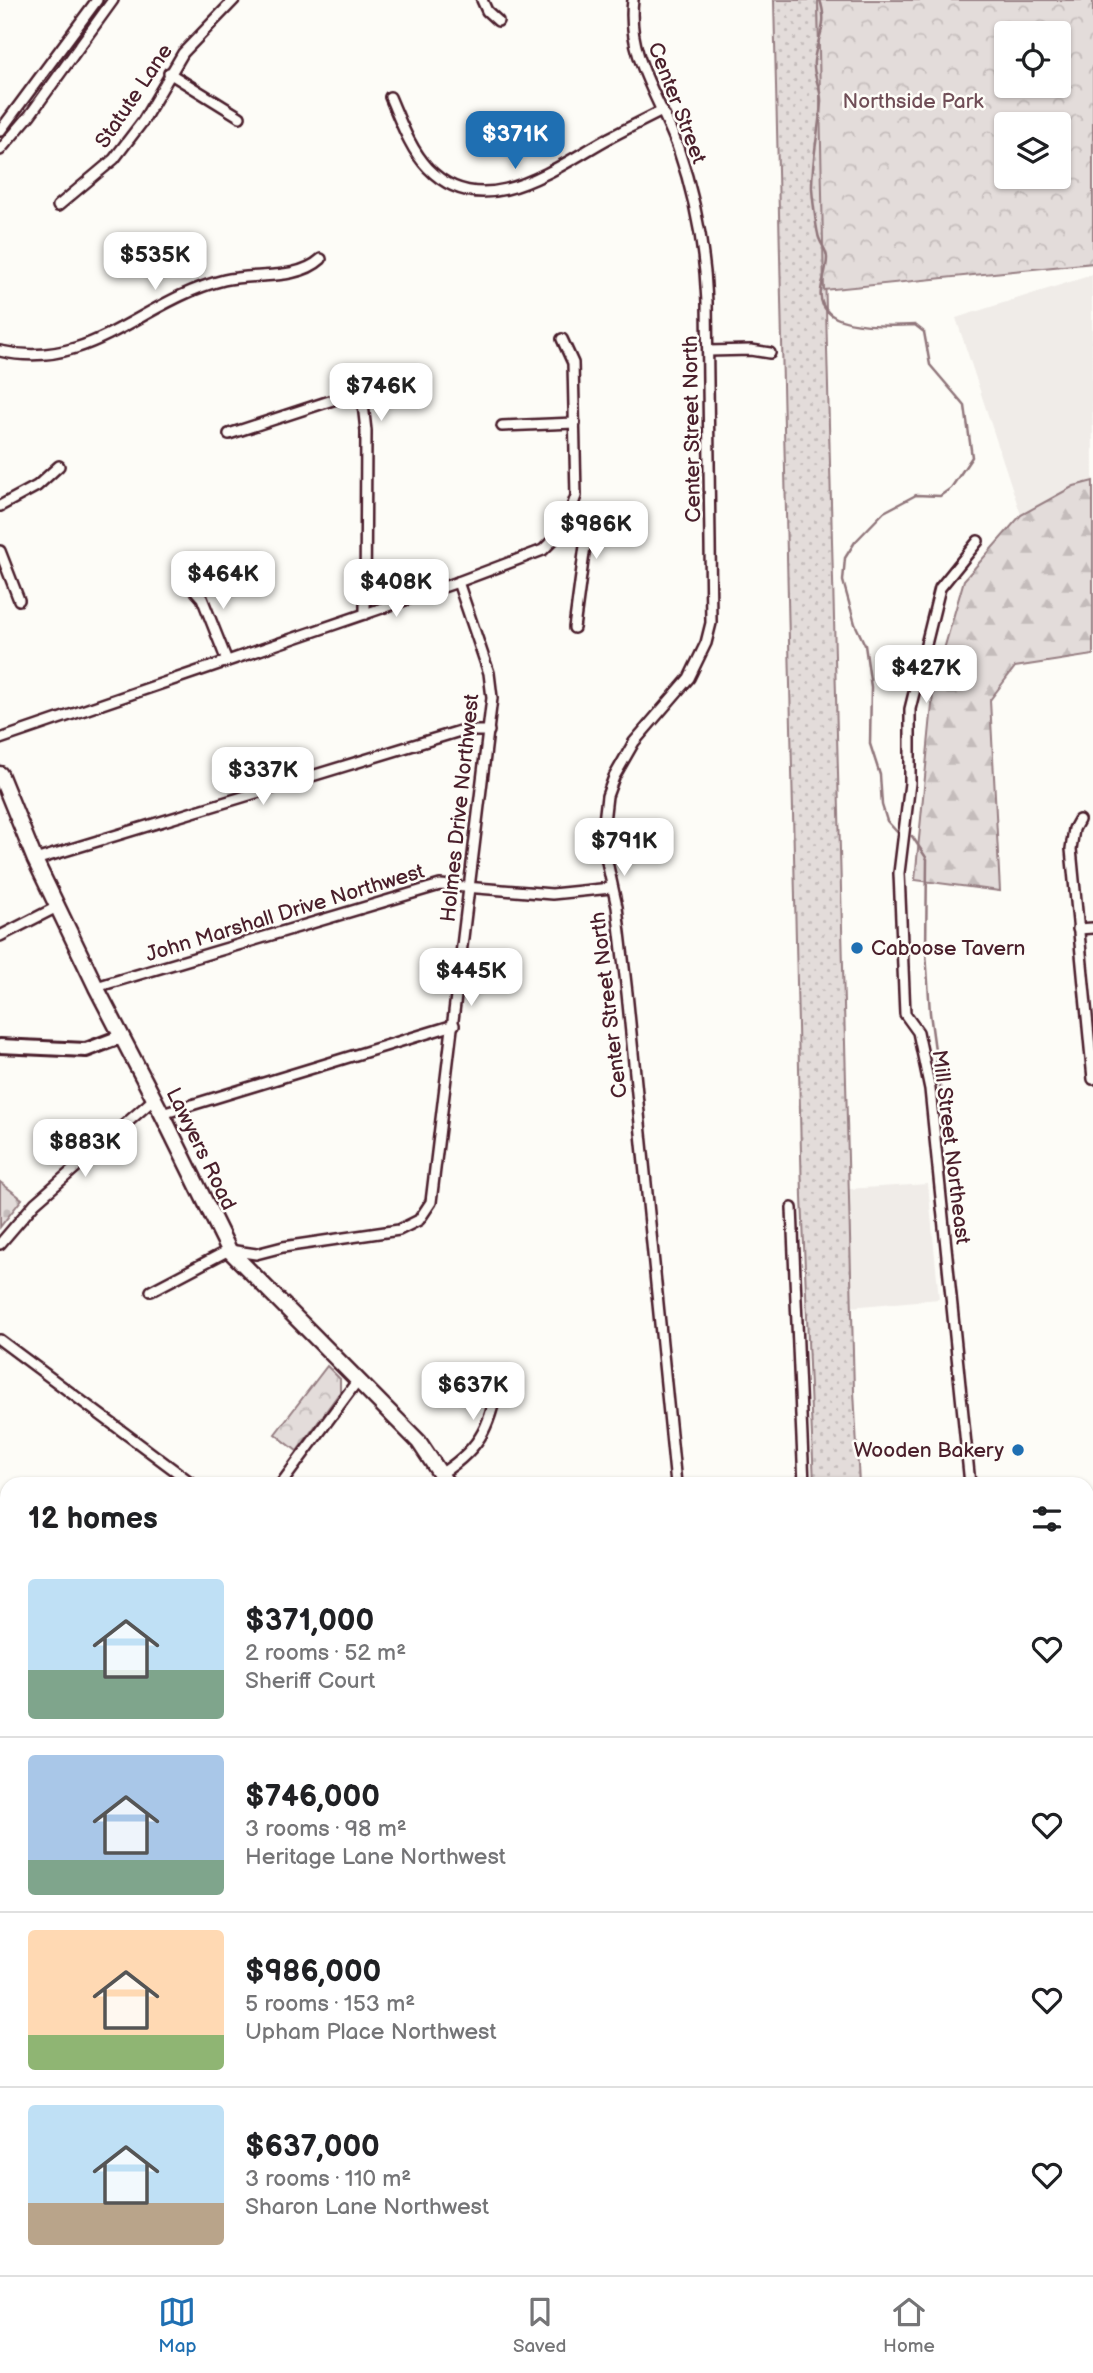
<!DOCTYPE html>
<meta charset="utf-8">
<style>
body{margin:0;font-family:"Balsamiq Sans",sans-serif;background:#f2f2f2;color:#202124;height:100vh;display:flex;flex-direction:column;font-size:26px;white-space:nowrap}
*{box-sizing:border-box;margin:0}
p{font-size:23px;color:#757577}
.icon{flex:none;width:38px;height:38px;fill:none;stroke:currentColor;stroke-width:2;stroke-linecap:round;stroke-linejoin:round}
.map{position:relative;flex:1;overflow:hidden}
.details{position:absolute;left:0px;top:1477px;width:1094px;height:798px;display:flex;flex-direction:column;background:#fff;border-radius:21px 21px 0 0;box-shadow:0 2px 5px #0004}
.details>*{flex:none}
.tools{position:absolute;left:994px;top:21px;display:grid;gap:14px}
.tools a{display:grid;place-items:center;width:77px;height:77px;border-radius:7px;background:#fff;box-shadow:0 2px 5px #0004;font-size:35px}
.price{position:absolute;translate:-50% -60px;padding:0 16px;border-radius:14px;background:#fff;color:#222;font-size:23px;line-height:46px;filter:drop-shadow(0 2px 4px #0008)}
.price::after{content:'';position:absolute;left:50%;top:42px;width:21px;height:16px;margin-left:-10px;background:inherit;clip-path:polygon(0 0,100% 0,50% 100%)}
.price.active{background:#1f6fb2;color:#fff}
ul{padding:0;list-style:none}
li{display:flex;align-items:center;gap:21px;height:175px;padding:0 28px}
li+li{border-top:2px solid #e0e0e0}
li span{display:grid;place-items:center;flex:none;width:196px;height:140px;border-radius:7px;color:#555}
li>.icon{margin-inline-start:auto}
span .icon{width:84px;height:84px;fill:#fffc;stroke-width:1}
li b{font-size:30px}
h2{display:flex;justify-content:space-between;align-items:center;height:84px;padding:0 28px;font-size:30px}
.dock{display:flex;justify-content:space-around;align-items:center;height:98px;border-top:2px solid #e0e0e0;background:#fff;font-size:19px;color:#757577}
.dock a{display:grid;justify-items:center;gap:4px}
.dock .active{color:#1f6fb2}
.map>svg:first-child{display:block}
.built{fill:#f0ece8}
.grass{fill:url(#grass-dots);stroke:#967e82;stroke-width:2}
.forest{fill:url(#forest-firs);stroke:#967e82;stroke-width:2}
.cemetery{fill:url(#cemetery-stones);stroke:#967e82;stroke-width:2}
.park{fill:url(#park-crowns);stroke:#967e82;stroke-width:2;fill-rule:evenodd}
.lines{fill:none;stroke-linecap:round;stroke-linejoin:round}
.stream{stroke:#91777b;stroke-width:2.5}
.street-casing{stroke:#4a1f2b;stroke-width:14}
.secondary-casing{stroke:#4a1f2b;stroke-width:18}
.primary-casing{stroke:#4a1f2b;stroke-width:19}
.street{stroke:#fdfcf7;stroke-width:9}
.secondary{stroke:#fdfcf7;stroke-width:12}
.primary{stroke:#fdfcf7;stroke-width:14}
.poi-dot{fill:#1f6fb2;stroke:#fdfcf7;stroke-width:2.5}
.labels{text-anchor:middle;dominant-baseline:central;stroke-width:5;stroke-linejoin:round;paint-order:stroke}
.street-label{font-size:21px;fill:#4a1f2b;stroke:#fdfcf7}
.park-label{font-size:21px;fill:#704e57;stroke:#fdfcf7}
.poi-label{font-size:21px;fill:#4a1f2b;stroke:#fdfcf7;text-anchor:start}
</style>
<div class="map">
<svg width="1093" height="2275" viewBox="0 0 1093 2275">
<defs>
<pattern id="grass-dots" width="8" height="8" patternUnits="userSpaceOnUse" patternTransform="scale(1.75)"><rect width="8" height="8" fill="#e3dcda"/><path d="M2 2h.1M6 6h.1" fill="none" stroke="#c4bcbb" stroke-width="1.8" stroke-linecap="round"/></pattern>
<pattern id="forest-firs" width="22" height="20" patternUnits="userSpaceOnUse" patternTransform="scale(1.75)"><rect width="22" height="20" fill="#e3dcda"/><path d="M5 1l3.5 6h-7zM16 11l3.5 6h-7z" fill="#c4bcbb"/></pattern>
<pattern id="cemetery-stones" width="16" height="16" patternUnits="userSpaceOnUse" patternTransform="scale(1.75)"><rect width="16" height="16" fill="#e3dcda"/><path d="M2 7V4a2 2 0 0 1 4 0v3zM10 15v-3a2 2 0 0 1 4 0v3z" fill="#c4bcbb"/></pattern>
<pattern id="park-crowns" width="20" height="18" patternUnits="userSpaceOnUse" patternTransform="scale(1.75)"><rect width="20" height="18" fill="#e3dcda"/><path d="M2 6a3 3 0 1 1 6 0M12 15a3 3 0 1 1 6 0" fill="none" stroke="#c4bcbb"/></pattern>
</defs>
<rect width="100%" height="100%" fill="#fdfcf7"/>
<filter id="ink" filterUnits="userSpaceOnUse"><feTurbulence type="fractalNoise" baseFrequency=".0143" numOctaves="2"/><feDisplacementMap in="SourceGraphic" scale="14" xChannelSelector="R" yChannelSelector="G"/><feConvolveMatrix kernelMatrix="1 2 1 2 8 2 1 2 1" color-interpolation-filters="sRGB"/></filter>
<g filter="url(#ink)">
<g class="built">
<polygon points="1092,275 1093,481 1074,486 1021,515 956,318"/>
<polygon points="928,1184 939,1299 850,1307 847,1189"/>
<polygon points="1087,1985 1093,1986 1093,2072 1087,2072"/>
<polygon points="1087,2085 1093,2085 1093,2275 1040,2275 1037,2268 1087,2268"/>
<polygon points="7,2212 7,2268 275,2268 217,2275 0,2275 0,2213"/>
<polygon points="301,2268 647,2268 648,2273 299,2275"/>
<polygon points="765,2268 998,2268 1001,2275 766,2275"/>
</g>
<g class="grass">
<polygon points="774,0 818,0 854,1391 859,1484 814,1484 802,1197"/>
<polygon points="998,2268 1037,2268 1040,2275 1001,2275"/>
</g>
<polygon class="forest" points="1093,481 1093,655 1015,667 990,700 1000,891 915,880 934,684 964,580 1021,515 1074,486"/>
<polygon class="cemetery" points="0,1182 22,1199 0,1227"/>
<g class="park">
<path d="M818,0h275v263l-269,27zM1006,33h53v53h-53zM1006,124h53v53h-53z"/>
<polygon points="327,1366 340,1379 340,1392 297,1451 275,1434"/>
</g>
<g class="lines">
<g class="stream">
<path d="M820,0c9,27 -3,36 -6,61 -2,15 8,28 7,41 -2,28 -9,57 -9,85 0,7 4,39 6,47 1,9 9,15 9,24 0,20 -15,38 1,54 14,16 67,14 87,13l9,7 6,33 35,41 7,51 -21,31 -11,8 -24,-1 -32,17 -29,30 -10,16 -2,23 12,43 10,21 6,42 -1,57 10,31 2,30 5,16 10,11"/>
<polyline points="912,836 927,859 926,952 930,1013 941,1094"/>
</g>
<defs>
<g id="street">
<polyline points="482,0 487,11 498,21"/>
<path d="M633,0c-7,56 27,98 45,148 17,49 27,102 29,154l4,321 -5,20 -17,35 -55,64 -20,35 -7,19 -5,43 15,68 10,86 49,491"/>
<polyline points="169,73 240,117"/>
<path d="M390,97c10,23 20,52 38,71 55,57 128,-1 181,-30 17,-9 35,-18 53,-27"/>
<polyline points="0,131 97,0"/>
<polyline points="0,150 30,115 113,0"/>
<polyline points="58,206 114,159 143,121 183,53 234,0"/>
<path d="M0,351c91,21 142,-51 224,-71 30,-7 73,1 97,-21"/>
<polyline points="708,351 751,350 770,353"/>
<polyline points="358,399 372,380"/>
<polyline points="502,426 575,423"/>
<polyline points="229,434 345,396 363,404 366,431 365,614"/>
<polyline points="0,506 37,486 59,466"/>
<polyline points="568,521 587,531 574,628"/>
<polyline points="0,551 19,600"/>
<polyline points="186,580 202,598 227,661"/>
<polyline points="0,739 458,582 543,550 564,529 576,496 573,363 562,339"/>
<polyline points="1079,820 1074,829 1071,849 1093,1079"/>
<polyline points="35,860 460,731 489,731"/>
<polyline points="1078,929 1093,928"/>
<polyline points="0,936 57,907"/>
<polyline points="96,987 440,885 552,894 611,888"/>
<polyline points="162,1114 454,1025"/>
<polyline points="792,1208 804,1484"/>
<polyline points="0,1244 35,1203 154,1099"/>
<polyline points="151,1291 229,1250 256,1254 283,1247 399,1230 419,1220 431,1202 492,698 489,673 458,582"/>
<polyline points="0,1340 193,1484"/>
<path d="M442,1473c45,-29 48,-53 59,-102"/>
<polyline points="281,1484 358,1380"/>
<polyline points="970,1484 930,1089 918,1032 905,1014 899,873 910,783 910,709 940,588 978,541"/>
<polyline points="0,1730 7,1735"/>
<polyline points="0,1756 7,1752"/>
<polyline points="0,1788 7,1793"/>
<polyline points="0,1888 7,1886"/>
<polyline points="0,2033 7,2033"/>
<polyline points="0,2104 4,2139 7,2138"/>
</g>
<g id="secondary">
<polyline points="0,1046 86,1050 120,1037"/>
<polyline points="1087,1851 1093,1850"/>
<polyline points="750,2268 751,2275"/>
<polyline points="286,2275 288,2268"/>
</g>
<g id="primary">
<polyline points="0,774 35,860 96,987 162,1114 229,1250 419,1442 447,1484"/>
<polyline points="1087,2092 1093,2092"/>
<polyline points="0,2199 7,2198"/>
</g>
</defs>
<use href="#street" class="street-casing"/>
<use href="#secondary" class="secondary-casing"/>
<use href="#primary" class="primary-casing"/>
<use href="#street" class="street"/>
<use href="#secondary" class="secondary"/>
<use href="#primary" class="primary"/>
</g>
</g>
<g class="poi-dot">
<circle cx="857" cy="948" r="7"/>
<circle cx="1018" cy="1450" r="7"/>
</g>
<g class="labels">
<g class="street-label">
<text transform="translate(134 96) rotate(-56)">Statute Lane</text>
<text transform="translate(677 103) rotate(69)">Center Street</text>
<text transform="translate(692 429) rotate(-91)">Center Street North</text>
<text transform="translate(460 808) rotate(-84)">Holmes Drive Northwest</text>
<text transform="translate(285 913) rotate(-17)">John Marshall Drive Northwest</text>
<text transform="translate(609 1005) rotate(-97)">Center Street North</text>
<text transform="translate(951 1147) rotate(83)">Mill Street Northeast</text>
<text transform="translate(201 1149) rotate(64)">Lawyers Road</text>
</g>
<g class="park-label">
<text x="913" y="101">Northside Park</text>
</g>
<g class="poi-label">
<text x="871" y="948">Caboose Tavern</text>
<text x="1004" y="1450" text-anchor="end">Wooden Bakery</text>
</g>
</g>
</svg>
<div class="tools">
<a><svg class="icon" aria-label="locate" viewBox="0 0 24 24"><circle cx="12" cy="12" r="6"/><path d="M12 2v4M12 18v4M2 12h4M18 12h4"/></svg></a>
<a><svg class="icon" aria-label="layers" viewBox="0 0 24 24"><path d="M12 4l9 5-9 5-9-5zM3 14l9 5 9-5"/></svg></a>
</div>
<b class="price active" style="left:515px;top:171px">$371K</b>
<b class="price" style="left:155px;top:292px">$535K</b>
<b class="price" style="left:381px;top:423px">$746K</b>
<b class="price" style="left:596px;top:561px">$986K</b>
<b class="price" style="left:223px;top:611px">$464K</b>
<b class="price" style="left:396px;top:619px">$408K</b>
<b class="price" style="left:926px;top:705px">$427K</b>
<b class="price" style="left:263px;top:807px">$337K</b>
<b class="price" style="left:624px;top:878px">$791K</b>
<b class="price" style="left:471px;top:1008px">$445K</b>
<b class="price" style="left:85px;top:1179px">$883K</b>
<b class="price" style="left:473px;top:1422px">$637K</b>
<section class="details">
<h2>12 homes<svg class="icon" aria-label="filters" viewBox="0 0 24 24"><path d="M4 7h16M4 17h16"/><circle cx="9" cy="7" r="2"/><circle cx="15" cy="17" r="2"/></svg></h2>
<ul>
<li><span style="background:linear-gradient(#bfe0f5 65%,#7fa58c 0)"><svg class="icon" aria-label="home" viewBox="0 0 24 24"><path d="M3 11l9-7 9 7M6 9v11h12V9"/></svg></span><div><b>$371,000</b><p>2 rooms · 52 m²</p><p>Sheriff Court</p></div><svg class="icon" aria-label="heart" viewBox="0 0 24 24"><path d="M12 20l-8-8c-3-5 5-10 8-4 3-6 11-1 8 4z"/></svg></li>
<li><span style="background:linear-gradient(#a9c7e8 75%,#7fa58c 0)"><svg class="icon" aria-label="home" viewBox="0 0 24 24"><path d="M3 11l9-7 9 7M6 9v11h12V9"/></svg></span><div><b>$746,000</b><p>3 rooms · 98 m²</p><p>Heritage Lane Northwest</p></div><svg class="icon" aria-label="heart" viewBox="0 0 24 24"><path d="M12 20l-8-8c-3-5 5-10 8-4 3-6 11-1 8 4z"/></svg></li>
<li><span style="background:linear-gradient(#ffd9b3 75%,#8fb573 0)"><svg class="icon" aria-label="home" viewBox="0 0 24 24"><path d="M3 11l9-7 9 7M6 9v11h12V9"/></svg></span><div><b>$986,000</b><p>5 rooms · 153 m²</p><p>Upham Place Northwest</p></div><svg class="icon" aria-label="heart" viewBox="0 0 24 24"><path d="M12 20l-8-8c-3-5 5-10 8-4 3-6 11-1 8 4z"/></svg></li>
<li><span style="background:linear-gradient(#bfe0f5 70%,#b9a48a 0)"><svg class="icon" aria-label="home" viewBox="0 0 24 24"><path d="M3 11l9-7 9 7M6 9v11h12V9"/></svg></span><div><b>$637,000</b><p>3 rooms · 110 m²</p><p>Sharon Lane Northwest</p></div><svg class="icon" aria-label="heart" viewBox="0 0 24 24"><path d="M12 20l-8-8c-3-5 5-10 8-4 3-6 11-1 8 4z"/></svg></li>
</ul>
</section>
</div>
<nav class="dock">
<a class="active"><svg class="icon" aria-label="map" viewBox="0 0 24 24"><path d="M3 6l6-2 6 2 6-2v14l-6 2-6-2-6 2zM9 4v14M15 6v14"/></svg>Map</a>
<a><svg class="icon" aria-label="saved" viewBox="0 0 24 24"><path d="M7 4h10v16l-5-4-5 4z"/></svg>Saved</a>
<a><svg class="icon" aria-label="home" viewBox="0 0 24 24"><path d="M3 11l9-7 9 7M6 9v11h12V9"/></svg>Home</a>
</nav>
